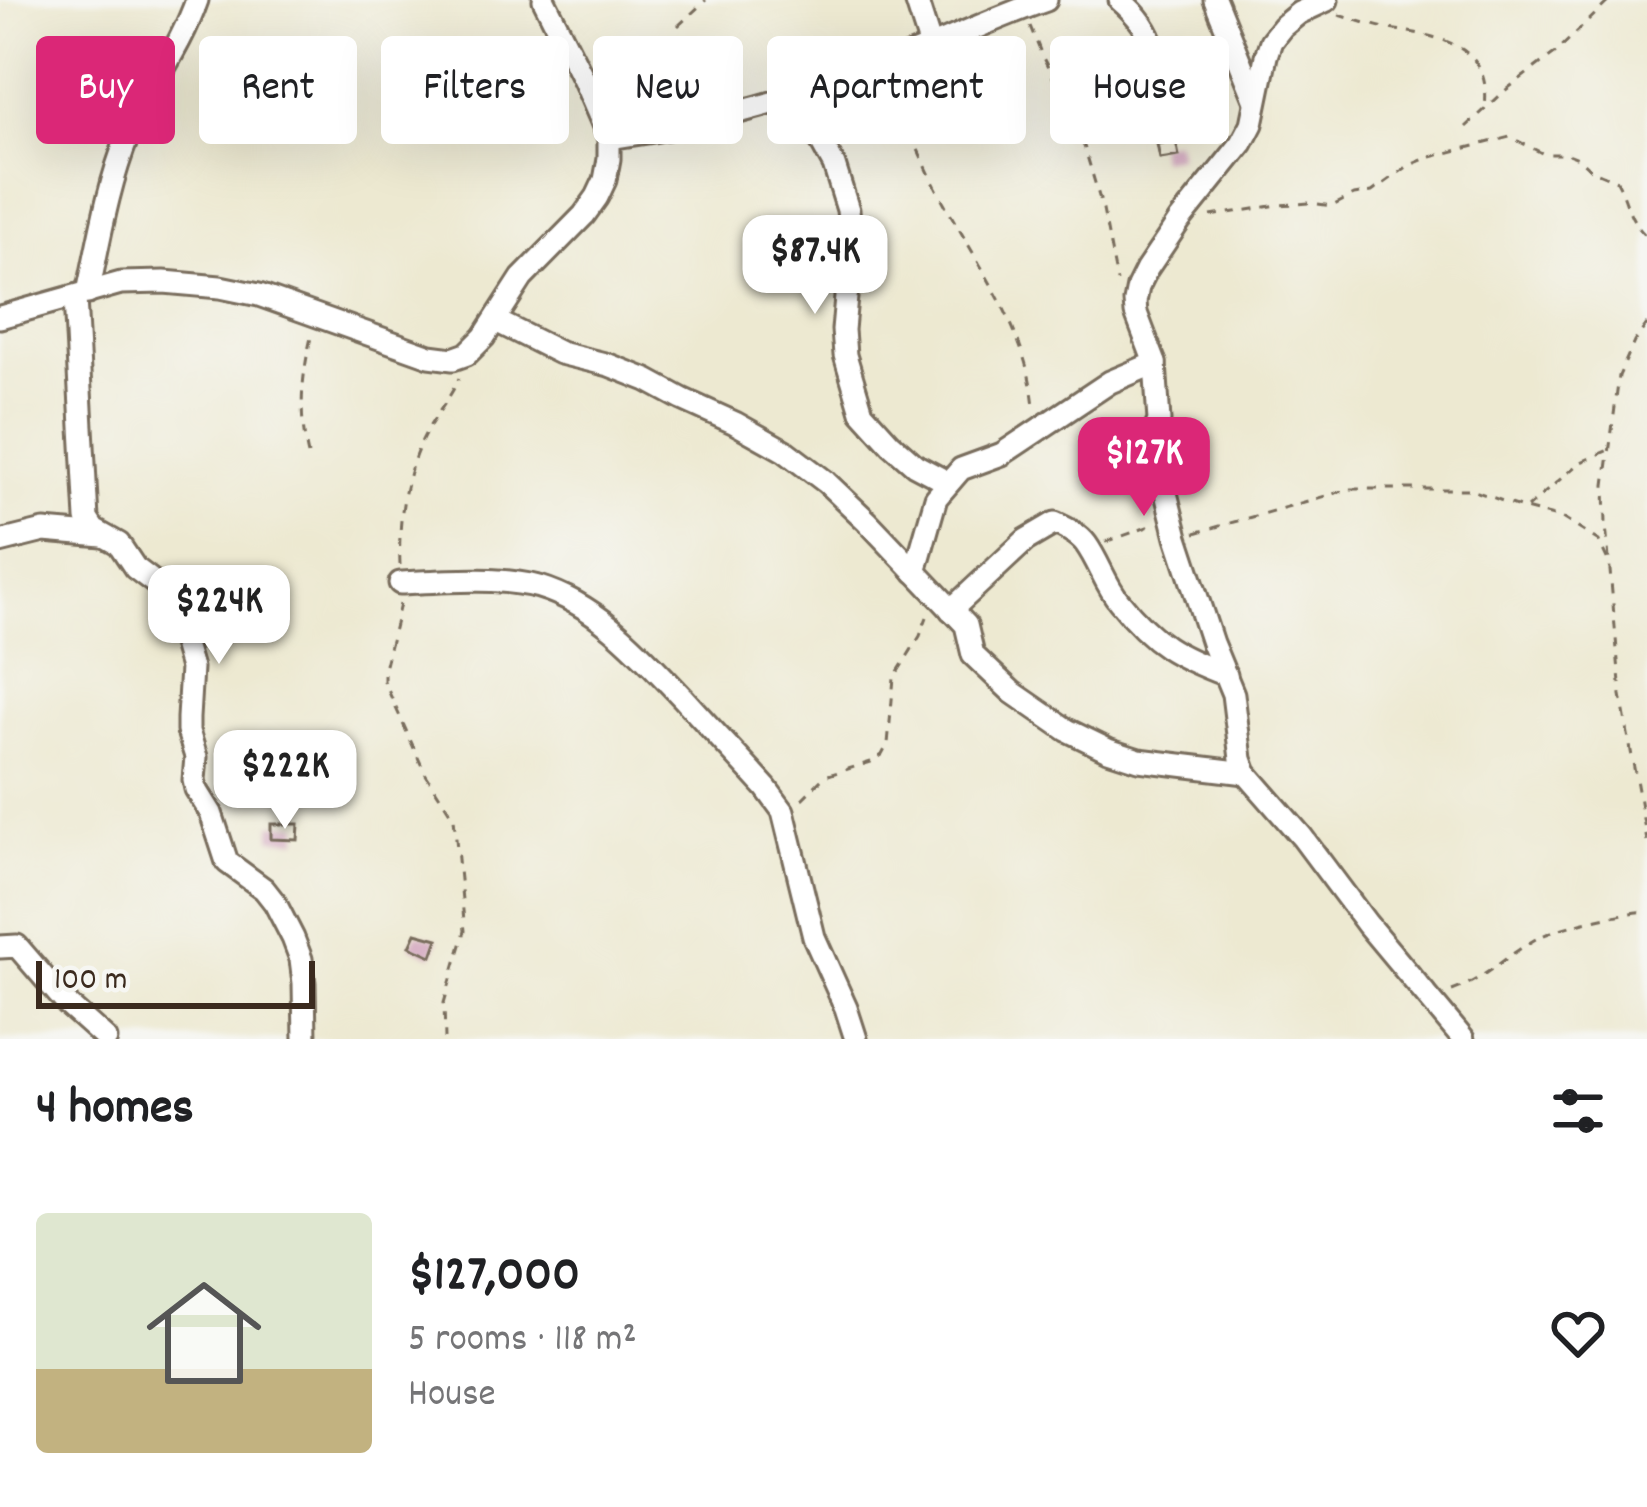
<!DOCTYPE html>
<meta charset="utf-8">
<style>
body{margin:0;font-family:Dekko,sans-serif;background:#f2f2f2;color:#202124;height:100vh;display:flex;flex-direction:column;font-size:45px;white-space:nowrap}
*{box-sizing:border-box;margin:0}
p{font-size:39px;color:#757577}
.icon{flex:none;width:66px;height:66px;fill:none;stroke:currentColor;stroke-width:2;stroke-linecap:round;stroke-linejoin:round}
.map{position:relative;height:1039px;overflow:hidden}
.side{display:flex;flex-direction:column;background:#fff;flex:1}
.side>*{flex:none}
.top-card{position:absolute;left:36px;top:36px;width:1575px;height:108px;display:flex;gap:24px}
.scale{position:absolute;left:36px;bottom:30px;width:279px;box-sizing:border-box;padding-left:12px;border:6px solid #3b2a1e;border-top:0;font-size:33px;line-height:42px;white-space:nowrap;color:#3b2a1e;-webkit-text-stroke:9px #f6f6f2;paint-order:stroke}
.price{position:absolute;translate:-50% -102px;padding:0 27px;border-radius:24px;background:#fff;color:#222;font-size:39px;line-height:78px;filter:drop-shadow(0 3px 6px #0008)}
.price::after{content:'';position:absolute;left:50%;top:72px;width:36px;height:27px;margin-left:-18px;background:inherit;clip-path:polygon(0 0,100% 0,50% 100%)}
.price.selected{background:#db2777;color:#fff}
ul{padding:0;list-style:none}
li{display:flex;align-items:center;gap:36px;height:300px;padding:0 36px}
li span{display:grid;place-items:center;flex:none;width:336px;height:240px;border-radius:12px;color:#555}
li>.icon{margin-inline-start:auto}
span .icon{width:144px;height:144px;fill:#fffc;stroke-width:1}
li b{font-size:51px}
h2{display:flex;justify-content:space-between;align-items:center;height:144px;padding:0 36px;font-size:51px}
.chip{padding:0 42px;border-radius:12px;background:#fff;box-shadow:0 12px 48px #0002;font-size:42px;line-height:108px}
.chip.selected{background:#db2777;color:#fff}
.map>svg:first-child{display:block}
.building{fill:#d3a6be}
.lines{fill:none;stroke-linecap:round;stroke-linejoin:round}
.street-casing{stroke:#796d5d;stroke-width:27}
.path{stroke:#796d5d;stroke-width:3;stroke-dasharray:9 9;stroke-linecap:butt}
.street{stroke:#fff;stroke-width:21}
</style>
<div class="map">
<svg width="1647" height="1039" viewBox="0 0 1647 1039">
<rect width="100%" height="100%" fill="#f6f6f2"/>
<filter id="ink" filterUnits="userSpaceOnUse"><feTurbulence type="fractalNoise" baseFrequency=".00833" numOctaves="2"/><feDisplacementMap in="SourceGraphic" scale="24" xChannelSelector="R" yChannelSelector="G"/><feConvolveMatrix kernelMatrix="1 2 1 2 8 2 1 2 1" color-interpolation-filters="sRGB"/></filter>
<filter id="wash" filterUnits="userSpaceOnUse"><feTurbulence type="fractalNoise" baseFrequency=".004" numOctaves="4" result="noise"/><feDisplacementMap in="SourceGraphic" scale="48" xChannelSelector="R" yChannelSelector="G"/><feGaussianBlur stdDeviation="2.7" result="paint"/><feColorMatrix in="noise" values="0 0 0 0 0 0 0 0 0 0 0 0 0 0 0 0 0 1.4 0 .05"/><feComposite in="paint" operator="in"/></filter>
<g filter="url(#wash)">
<rect width="100%" height="100%" fill="#ede9d1"/>
<g id="blocks">
<g class="building">
<polygon points="1176,141 1179,156 1160,159 1157,144"/>
<polygon points="271,824 299,824 298,840 271,839"/>
<polygon points="416,933 438,939 432,956 410,946"/>
</g>
</g>
</g>
<g filter="url(#ink)">
<use href="#blocks" fill-opacity="0" stroke="#796d5d" stroke-width="3"/>
<g class="lines">
<defs>
<g id="street">
<polyline points="916,0 931,47"/>
<path d="M1120,0c40,34 38,60 36,109"/>
<polyline points="1215,0 1255,99"/>
<polyline points="1327,0 1299,13 1282,27 1271,41 1266,56 1252,124 1242,143 1180,220 1147,269 1138,287 1135,302 1136,313 1155,363 1159,421 1152,437 1177,537 1212,643 1233,694 1241,759 1246,773 1302,837 1367,924 1463,1039"/>
<polyline points="810,90 808,106 812,125 834,165 848,210 851,242 843,330 845,355 862,412 891,444 915,465 947,482"/>
<path d="M609,138c93,-13 187,-39 275,-72 54,-21 107,-47 162,-66"/>
<path d="M88,293c11,-52 20,-108 40,-157 20,-47 52,-87 69,-136"/>
<polyline points="75,298 87,519 94,530 119,544 135,568 159,586 176,617 191,668 188,718 188,731 196,757 194,780 196,789 211,813 227,862 264,889 275,903 293,938 301,959 304,983 305,1039"/>
<polyline points="0,317 121,283 164,282 220,287 259,295 430,356 453,359 467,354 484,337 522,278 584,215 597,197 605,180 609,159 609,138 584,80 544,0"/>
<polyline points="496,321 560,353 609,365 647,380 682,399 735,423 785,451 826,482 867,521 966,625 973,655 1012,692 1067,730 1108,750 1139,760 1246,773"/>
<polyline points="0,542 44,531 103,536"/>
<polyline points="915,572 936,498 961,469 1002,454 1110,382 1155,363"/>
<path d="M400,583c41,-2 99,-7 139,4 60,18 103,68 145,112 27,30 55,59 82,89l17,23 31,126 32,71 10,31"/>
<path d="M951,610l75,-70 29,-17c11,5 24,11 31,21 13,18 19,40 33,57 34,43 57,55 107,74"/>
<polyline points="0,947 17,946 67,1004 106,1039"/>
</g>
</defs>
<use href="#street" class="street-casing"/>
<g class="path">
<path d="M1339,15c18,5 37,12 57,15 48,7 96,17 89,78"/>
<polyline points="678,26 706,0"/>
<polyline points="1030,26 1043,58 1070,110 1085,149 1103,210 1117,282"/>
<path d="M885,86c22,35 36,73 55,109 36,68 87,133 94,212"/>
<polyline points="1466,127 1507,89 1556,52 1610,0"/>
<path d="M1211,216l67,-11 33,-2 21,3 22,-11 18,-3 36,-26 19,-8 83,-21 34,17h24l10,4 13,12 26,11c13,24 9,35 30,56"/>
<polyline points="1647,324 1634,342 1619,376 1605,485 1606,525 1621,695 1647,841"/>
<path d="M308,455c-10,-43 -6,-80 4,-122"/>
<polyline points="1527,508 1579,463 1611,449"/>
<polyline points="1195,533 1350,489 1469,489 1525,509 1562,518 1599,541 1609,563"/>
<polyline points="1106,542 1153,525"/>
<path d="M400,565c-2,-48 5,-96 29,-138 10,-16 22,-31 30,-49"/>
<polyline points="400,604 384,669 384,681 425,773 454,818 465,931 444,1003 445,1039"/>
<polyline points="802,799 825,776 871,762 882,755 888,744 894,678 920,636 927,617"/>
<path d="M1452,991c31,-11 54,-35 82,-51 26,-15 83,-26 113,-29"/>
</g>
<use href="#street" class="street"/>
</g>
</g>
</svg>
<div class="scale">100 m</div>
<b class="price" style="left:815px;top:317px">$87.4K</b>
<b class="price selected" style="left:1144px;top:519px">$127K</b>
<b class="price" style="left:219px;top:667px">$224K</b>
<b class="price" style="left:285px;top:832px">$222K</b>
<div class="top-card">
<a class="chip selected">Buy</a>
<a class="chip">Rent</a>
<a class="chip">Filters</a>
<a class="chip">New</a>
<a class="chip">Apartment</a>
<a class="chip">House</a>
</div>
</div>
<section class="side">
<h2>4 homes<svg class="icon" aria-label="filters" viewBox="0 0 24 24"><path d="M4 7h16M4 17h16"/><circle cx="9" cy="7" r="2"/><circle cx="15" cy="17" r="2"/></svg></h2>
<ul>
<li><span style="background:linear-gradient(#dfe7d0 65%,#c2b280 0)"><svg class="icon" aria-label="home" viewBox="0 0 24 24"><path d="M3 11l9-7 9 7M6 9v11h12V9"/></svg></span><div><b>$127,000</b><p>5 rooms · 118 m²</p><p>House</p></div><svg class="icon" aria-label="heart" viewBox="0 0 24 24"><path d="M12 20l-8-8c-3-5 5-10 8-4 3-6 11-1 8 4z"/></svg></li>
</ul>
</section>
